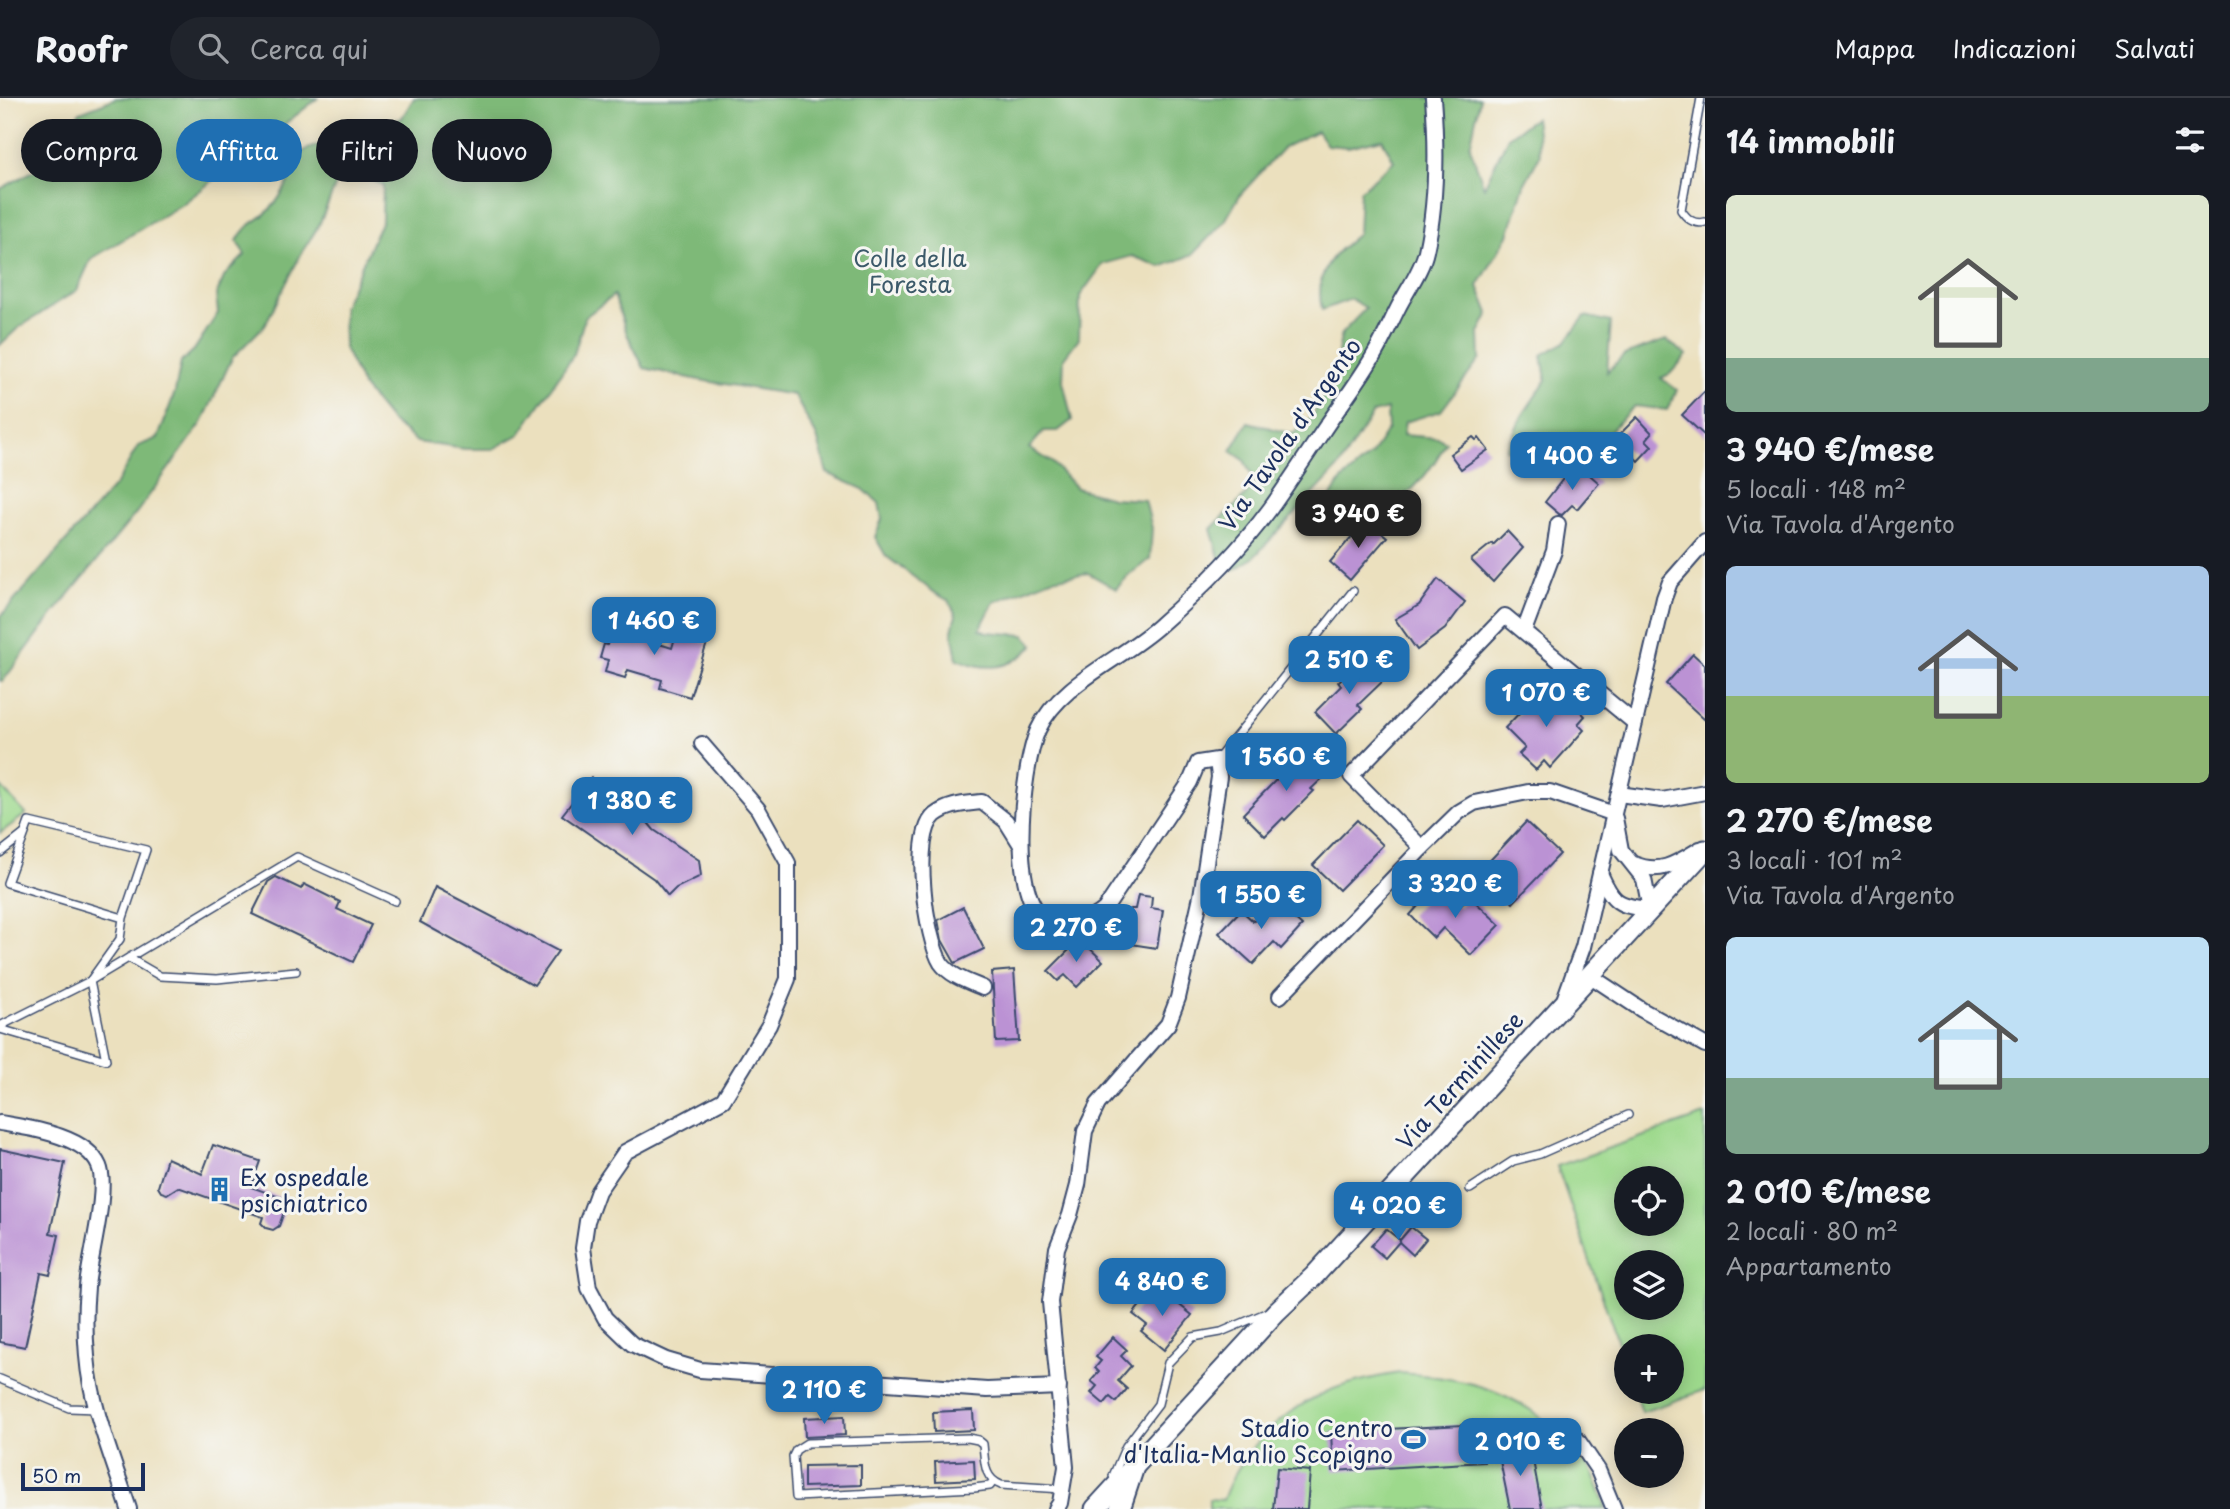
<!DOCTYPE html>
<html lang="it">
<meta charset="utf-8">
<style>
body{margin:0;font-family:"Playpen Sans",sans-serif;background:#20242c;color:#f1f3f6;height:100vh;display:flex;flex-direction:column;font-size:26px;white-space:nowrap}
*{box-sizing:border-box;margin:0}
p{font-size:23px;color:#9ea1a6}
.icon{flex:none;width:38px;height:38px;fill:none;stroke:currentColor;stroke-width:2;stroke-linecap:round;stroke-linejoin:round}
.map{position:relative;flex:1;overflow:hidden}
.details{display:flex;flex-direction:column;background:#171b24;width:525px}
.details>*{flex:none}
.guide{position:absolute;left:21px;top:21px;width:665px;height:63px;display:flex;gap:14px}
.fabs{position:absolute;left:1614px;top:1068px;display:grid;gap:14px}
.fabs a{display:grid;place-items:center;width:70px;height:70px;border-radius:50%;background:#171b24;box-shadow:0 4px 18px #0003;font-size:35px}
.scale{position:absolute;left:21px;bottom:18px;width:124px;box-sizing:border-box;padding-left:7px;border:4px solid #1b2f5e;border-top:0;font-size:19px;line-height:24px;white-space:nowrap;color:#1b2f5e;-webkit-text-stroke:5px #f6f6f2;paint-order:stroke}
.price{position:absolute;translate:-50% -60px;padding:0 16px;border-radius:14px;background:#1f6fb2;color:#fff;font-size:23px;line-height:46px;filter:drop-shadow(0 2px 4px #0008)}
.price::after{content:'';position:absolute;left:50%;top:42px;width:21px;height:16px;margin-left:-10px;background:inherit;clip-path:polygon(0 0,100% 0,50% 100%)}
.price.on{background:#222;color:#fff}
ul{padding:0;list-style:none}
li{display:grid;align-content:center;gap:14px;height:371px;padding:0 21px}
li span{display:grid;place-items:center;height:217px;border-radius:10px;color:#555}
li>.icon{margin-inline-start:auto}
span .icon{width:126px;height:126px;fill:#fffc;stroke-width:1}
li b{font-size:30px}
h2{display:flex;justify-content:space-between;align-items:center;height:84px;padding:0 21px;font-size:30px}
.chip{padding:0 24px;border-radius:32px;background:#171b24;box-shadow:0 4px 18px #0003;font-size:24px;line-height:63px}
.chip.on{background:#1f6fb2;color:#fff}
header{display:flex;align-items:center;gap:42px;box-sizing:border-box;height:98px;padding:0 35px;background:#171b24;border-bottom:2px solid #363941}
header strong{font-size:33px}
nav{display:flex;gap:38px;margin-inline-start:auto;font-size:24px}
.search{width:490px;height:63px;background:#20242c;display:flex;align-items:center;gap:18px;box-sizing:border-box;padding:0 24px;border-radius:38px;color:#9ea1a6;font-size:26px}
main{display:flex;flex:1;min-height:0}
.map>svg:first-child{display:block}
.green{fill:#9dd98c;stroke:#5c8475;stroke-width:2;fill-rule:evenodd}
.forest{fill:#7eb978;stroke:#4c746b;stroke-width:2}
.building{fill:#bb92d4}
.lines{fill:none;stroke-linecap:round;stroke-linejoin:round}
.lane-casing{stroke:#3a4a6c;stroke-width:10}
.street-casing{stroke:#3a4a6c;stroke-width:18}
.secondary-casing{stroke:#3a4a6c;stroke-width:23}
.lane{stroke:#fff;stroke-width:7}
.street{stroke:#fff;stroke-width:14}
.secondary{stroke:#fff;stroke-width:19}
.labels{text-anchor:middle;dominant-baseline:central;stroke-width:6;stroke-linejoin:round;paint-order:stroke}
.park-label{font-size:23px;fill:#3c5a6a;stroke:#f6f6f2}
.street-label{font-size:23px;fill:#1b2f5e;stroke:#f6f6f2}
.poi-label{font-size:23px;fill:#1b2f5e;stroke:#f6f6f2;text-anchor:start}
</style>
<header>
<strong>Roofr</strong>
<div class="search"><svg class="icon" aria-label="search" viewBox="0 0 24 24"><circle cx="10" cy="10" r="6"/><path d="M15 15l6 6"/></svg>Cerca qui</div>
<nav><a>Mappa</a><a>Indicazioni</a><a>Salvati</a></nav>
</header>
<main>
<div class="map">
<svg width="1705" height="1411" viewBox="0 0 1705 1411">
<rect width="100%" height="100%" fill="#f6f6f2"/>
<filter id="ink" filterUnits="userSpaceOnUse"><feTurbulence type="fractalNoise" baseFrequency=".0143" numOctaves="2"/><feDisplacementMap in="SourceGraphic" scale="14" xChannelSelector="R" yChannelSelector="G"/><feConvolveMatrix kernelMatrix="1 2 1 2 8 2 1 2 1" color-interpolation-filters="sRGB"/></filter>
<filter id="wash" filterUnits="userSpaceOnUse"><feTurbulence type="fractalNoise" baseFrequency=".00686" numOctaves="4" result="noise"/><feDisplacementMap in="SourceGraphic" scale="28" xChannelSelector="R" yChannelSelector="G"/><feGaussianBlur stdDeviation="1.57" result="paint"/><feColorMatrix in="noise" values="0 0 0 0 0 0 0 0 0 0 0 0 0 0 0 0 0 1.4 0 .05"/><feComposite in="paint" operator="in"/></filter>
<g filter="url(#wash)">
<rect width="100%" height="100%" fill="#ebe0be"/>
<g class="green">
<polygon points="0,688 26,716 0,735"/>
<path d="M1705,1017v275l-63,22 -7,-21h36v-45h-45v19l-69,-199zM1626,1080h45v45h-45zM1626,1164h45v45h-45z"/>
<path d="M1400,1275c69,5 122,18 169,71 7,8 17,16 21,25 7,12 11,27 16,40h-397v-10l14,1c16,-47 58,-88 103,-108 23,-10 49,-15 74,-19z"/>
</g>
<g class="forest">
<polygon points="116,0 318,0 184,105 91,161 77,192 17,231 0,247 0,91 48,65 62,37 80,14"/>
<path d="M414,0h1066l-10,49 14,40 24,-50 27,-19 5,37 -16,30 -16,50 -30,51 11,27 -10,20 1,26 -39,52 -36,11 -2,13 35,3 8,4c-12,24 -32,52 -58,64 -12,5 -26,6 -38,9l-20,-17 11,-17 31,-27 16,-25 -1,-20 -14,4 -35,55 -85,90 -21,13 -12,-10 -9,-32c15,-16 32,-28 44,-46l-11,-23 -13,-9 17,-29 45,12 19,-17 28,-52 -2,-14 4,-18 24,-25 -15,-9 -29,11c-8,-38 9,-54 36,-76l2,-43 34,-30 -12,-22 -34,8 -21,-2 -10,-14 -33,16 -44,48 -15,26 -33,34 -31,12 -29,-11 -29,8 -23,32 -1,42 -15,20 -1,23 9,39 -14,11h-14l-15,17 24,15 23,25 36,10 33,2 7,28 -2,31 -21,16 -13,14 -28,-16 -37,6 -57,23 -14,27 7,3 37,3 10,10c-24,25 -47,27 -77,14l-5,-28 4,-16 -7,-14 -14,-8 -49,-37 -11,-19 7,-18 -3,-16 -16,-14 -36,-16 -10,-36 -23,-42 -95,-15 -55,-12 -17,-34 -13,-39 -29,22 -11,37 -54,80 -27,15h-28l-48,-7 -27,-22 -27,-33 -19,-39 -1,-41 39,-87 1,-35 -34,-15 -8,2 -22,53 -18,29 -36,71 -33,33 -30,65 -65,89 -83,101 -51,68h-3v-64l116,-133 22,-38 20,-8 17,-46 6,-30 13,-12 24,-37 -2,-18 9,-20 20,-20 -8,-14c10,-20 22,-18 36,-35 13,-15 21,-37 30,-55l73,-29 25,-3z"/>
<path d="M1585,218l26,6 -4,50 17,-17 42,-15 21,15 -17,19 -9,4 16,12 -10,20 -32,-4c-20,17 -33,38 -55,52l-34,-19 -21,17 -19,-7 16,-33 24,-36 -4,-25 23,-13z"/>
</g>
<g id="blocks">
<g class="building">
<polygon points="1705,293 1705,338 1682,317"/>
<polygon points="1637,319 1652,335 1646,342 1652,348 1638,363 1615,341"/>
<polygon points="1473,339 1476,342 1479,340 1488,352 1461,371 1450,356"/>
<polygon points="1582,370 1599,385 1577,411 1572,407 1562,417 1559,416 1545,404 1566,377 1573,382"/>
<polygon points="1366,422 1387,439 1350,482 1330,464"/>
<polygon points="1507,433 1523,450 1493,484 1471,462 1492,445 1493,447"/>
<polygon points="1438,481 1465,504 1445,531 1417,552 1395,521 1419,507"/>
<polygon points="615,522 631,527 632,522 645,526 640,540 672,550 677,533 692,537 691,541 707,545 690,599 660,590 662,582 628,572 625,580 605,574 608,562 600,560 604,546 607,547"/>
<polygon points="1693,556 1705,567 1705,622 1666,586"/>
<polygon points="1363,560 1384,582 1358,607 1362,611 1336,636 1315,614 1341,588 1338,584"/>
<polygon points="1544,589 1564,608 1570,603 1585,618 1578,626 1584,632 1550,670 1544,663 1536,672 1519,656 1525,650 1505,630"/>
<polygon points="1305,652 1328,675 1311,691 1314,693 1285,722 1283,720 1265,738 1243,716"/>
<polygon points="591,680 639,714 654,732 699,762 701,778 676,790 668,798 654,781 562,717"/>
<polygon points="1357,722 1383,747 1339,792 1313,767"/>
<polygon points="1526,724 1560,756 1513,805 1480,773"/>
<polygon points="276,779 301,791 304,786 340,804 337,811 371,827 353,864 252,816 268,784"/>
<polygon points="1436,788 1459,809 1469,798 1500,827 1471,857 1443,830 1434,840 1410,817"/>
<polygon points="435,789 558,853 534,887 420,824"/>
<polygon points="1138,797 1152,799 1151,810 1163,812 1157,850 1124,845 1130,811 1135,811"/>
<polygon points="1273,802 1302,828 1281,851 1274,844 1253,866 1219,835 1241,812 1253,823"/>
<polygon points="963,809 984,851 955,865 942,842 938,822"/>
<polygon points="1080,841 1103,863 1077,889 1065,877 1058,883 1048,873"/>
<polygon points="1014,872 1019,943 996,944 992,874"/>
<polygon points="213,1047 260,1063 251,1089 288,1102 279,1128 273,1132 266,1130 261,1125 263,1119 178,1089 167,1096 161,1094 158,1089 167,1060 202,1076"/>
<polygon points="0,1051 65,1065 50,1135 59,1137 50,1177 41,1175 25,1249 0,1244"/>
<polygon points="1411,1129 1426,1141 1413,1157 1399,1144 1385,1160 1371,1148 1386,1131 1400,1142"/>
<polygon points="1156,1188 1192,1217 1164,1252 1141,1233 1147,1227 1133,1216"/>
<polygon points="1113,1239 1127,1252 1121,1258 1131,1268 1118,1283 1127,1291 1116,1304 1110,1299 1104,1306 1091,1295 1097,1288 1091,1283 1099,1274 1095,1270 1101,1263 1096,1259"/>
<polygon points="973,1312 974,1332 934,1334 933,1314"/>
<polygon points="844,1318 845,1337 805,1339 804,1320"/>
<polygon points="1482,1326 1484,1364 1333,1373 1331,1334"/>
<polygon points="1530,1346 1542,1411 1510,1411 1498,1353"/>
<polygon points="974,1362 975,1381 936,1383 935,1364"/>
<polygon points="861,1367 861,1387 804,1389 804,1368"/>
<polygon points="1277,1370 1310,1373 1307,1411 1273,1411"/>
</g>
</g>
</g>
<g filter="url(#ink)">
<use href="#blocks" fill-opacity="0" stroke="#3a4a6c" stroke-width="2"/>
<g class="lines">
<defs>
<g id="lane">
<path d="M1701,0l-20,112c6,9 13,15 24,12"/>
<polyline points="1217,662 1353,493"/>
<polyline points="0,755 24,736"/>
<polyline points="129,860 160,878 217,881 296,873"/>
<polyline points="0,928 90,883 297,759 395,803"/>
<polyline points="0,931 106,962 90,883 120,841 123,820 7,785 29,724 146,752 123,820"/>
<polyline points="1470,1091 1513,1063 1540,1056 1628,1017"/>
<polyline points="0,1281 69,1310 96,1311"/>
<polyline points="1116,1383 1113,1378 1126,1348 1158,1306 1168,1265 1193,1239 1221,1234 1268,1214"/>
<path d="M993,1384l-3,4 -16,2 -178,9 -3,-41 3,-6 11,-7 161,-5 10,2 5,4c2,17 0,34 18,41l61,4"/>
</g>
<g id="street">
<polyline points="1524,533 1554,453 1558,426"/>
<polyline points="702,646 758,711 788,765 788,881 769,927 723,1002 625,1054 598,1093 587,1123 583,1150 589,1190 605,1220 632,1246 666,1262 700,1272 987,1292 1059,1289"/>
<polyline points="1619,696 1662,702 1705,694"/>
<polyline points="1422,750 1351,678 1505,518 1635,625"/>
<path d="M1634,766c27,11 43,-1 66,-15"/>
<path d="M1600,775c13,30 18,33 50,36l-6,-30 -23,-29 -6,-32"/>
<polyline points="1589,877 1642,912 1705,947"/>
<path d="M983,890c-14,-6 -33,-12 -42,-25 -15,-24 -30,-128 -6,-148 14,-11 30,-11 47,-13l24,19 15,24"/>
<polyline points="1280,898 1422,750 1459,714 1474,705 1528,694 1550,694 1614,716"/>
<polyline points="1565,899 1583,849 1664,500 1670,484 1705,444"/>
<path d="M0,1025c28,5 86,12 99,43 10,23 -10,93 -12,121 -2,22 -2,47 0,69 4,52 26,103 42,153"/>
<polyline points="1577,1341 1598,1372 1614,1411"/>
<path d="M1056,1411l4,-6 6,-36 -16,-165 7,-54 13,-33 8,-30 7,-54 13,-27 70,-80 10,-26 23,-102 18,-119 -2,-17 -19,3 -8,19 -85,127c-13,11 -26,16 -43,16 -60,0 -40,-159 -24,-195 21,-47 87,-72 123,-106 40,-35 78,-73 109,-115 18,-25 34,-50 51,-75 17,-26 37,-51 53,-79 9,-15 16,-31 24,-47 9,-18 24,-38 28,-57 11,-49 11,-103 7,-153"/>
</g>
<g id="secondary">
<polyline points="1095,1411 1276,1214 1314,1178 1705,752"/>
<polyline points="1120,1411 1133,1372"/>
</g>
</defs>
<use href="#lane" class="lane-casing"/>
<use href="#street" class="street-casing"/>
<use href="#secondary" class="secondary-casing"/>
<use href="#lane" class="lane"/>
<use href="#street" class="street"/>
<use href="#secondary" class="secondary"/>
</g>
</g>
<defs>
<symbol id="building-bare" viewBox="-9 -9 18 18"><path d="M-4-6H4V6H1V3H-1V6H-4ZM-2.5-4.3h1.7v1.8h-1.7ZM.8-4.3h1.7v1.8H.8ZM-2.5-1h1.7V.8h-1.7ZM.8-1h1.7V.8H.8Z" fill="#1f6fb2" stroke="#f6f6f2" stroke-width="2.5" paint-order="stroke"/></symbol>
<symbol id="stadium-bare" viewBox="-9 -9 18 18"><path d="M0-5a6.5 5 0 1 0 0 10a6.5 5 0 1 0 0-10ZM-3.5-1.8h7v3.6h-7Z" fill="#1f6fb2" stroke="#f6f6f2" stroke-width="2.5" paint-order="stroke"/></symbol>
</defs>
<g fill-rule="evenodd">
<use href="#building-bare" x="202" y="1074" width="35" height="35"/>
<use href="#stadium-bare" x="1396" y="1324" width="35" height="35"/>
</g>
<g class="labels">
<g class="park-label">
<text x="910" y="159">Colle della<tspan x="910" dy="26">Foresta</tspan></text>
</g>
<g class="street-label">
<text transform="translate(1289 336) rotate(-55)">Via Tavola d'Argento</text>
<text transform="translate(1459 982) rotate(-48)">Via Terminillese</text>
</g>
<g class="poi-label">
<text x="240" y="1078">Ex ospedale<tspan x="240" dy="26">psichiatrico</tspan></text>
<text x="1393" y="1329" text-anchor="end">Stadio Centro<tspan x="1393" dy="26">d'Italia-Manlio Scopigno</tspan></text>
</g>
</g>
</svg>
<div class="fabs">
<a><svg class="icon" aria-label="locate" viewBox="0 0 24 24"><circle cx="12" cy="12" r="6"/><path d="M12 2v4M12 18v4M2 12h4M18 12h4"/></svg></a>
<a><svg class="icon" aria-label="layers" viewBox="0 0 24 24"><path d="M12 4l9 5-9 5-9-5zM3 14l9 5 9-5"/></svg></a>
<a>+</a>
<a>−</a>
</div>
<div class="scale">50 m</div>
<b class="price" style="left:1572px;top:394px">1 400 €</b>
<b class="price on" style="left:1358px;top:452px">3 940 €</b>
<b class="price" style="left:654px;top:559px">1 460 €</b>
<b class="price" style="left:1349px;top:598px">2 510 €</b>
<b class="price" style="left:1546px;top:631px">1 070 €</b>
<b class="price" style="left:1286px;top:695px">1 560 €</b>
<b class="price" style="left:632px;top:739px">1 380 €</b>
<b class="price" style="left:1455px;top:822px">3 320 €</b>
<b class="price" style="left:1261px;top:833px">1 550 €</b>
<b class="price" style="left:1076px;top:866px">2 270 €</b>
<b class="price" style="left:1398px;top:1144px">4 020 €</b>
<b class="price" style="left:1162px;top:1220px">4 840 €</b>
<b class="price" style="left:824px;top:1328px">2 110 €</b>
<b class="price" style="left:1520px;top:1380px">2 010 €</b>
<div class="guide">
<a class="chip">Compra</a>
<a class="chip on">Affitta</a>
<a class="chip">Filtri</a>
<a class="chip">Nuovo</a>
</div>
</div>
<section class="details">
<h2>14 immobili<svg class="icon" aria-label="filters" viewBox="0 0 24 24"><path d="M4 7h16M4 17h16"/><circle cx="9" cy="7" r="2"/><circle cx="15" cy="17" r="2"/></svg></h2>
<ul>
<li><span style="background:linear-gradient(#dfe7d0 75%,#7fa58c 0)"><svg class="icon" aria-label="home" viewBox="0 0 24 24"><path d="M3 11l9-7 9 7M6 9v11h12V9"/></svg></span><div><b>3 940 €/mese</b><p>5 locali · 148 m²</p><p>Via Tavola d'Argento</p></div></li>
<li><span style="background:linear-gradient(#a9c7e8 60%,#8fb573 0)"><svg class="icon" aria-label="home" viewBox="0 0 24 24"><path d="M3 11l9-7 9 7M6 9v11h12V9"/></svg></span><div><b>2 270 €/mese</b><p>3 locali · 101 m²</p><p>Via Tavola d'Argento</p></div></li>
<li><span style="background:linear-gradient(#bfe0f5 65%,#7fa58c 0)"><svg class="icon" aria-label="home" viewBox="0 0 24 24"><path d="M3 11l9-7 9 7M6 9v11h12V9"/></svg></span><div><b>2 010 €/mese</b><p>2 locali · 80 m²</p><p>Appartamento</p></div></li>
</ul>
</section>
</main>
